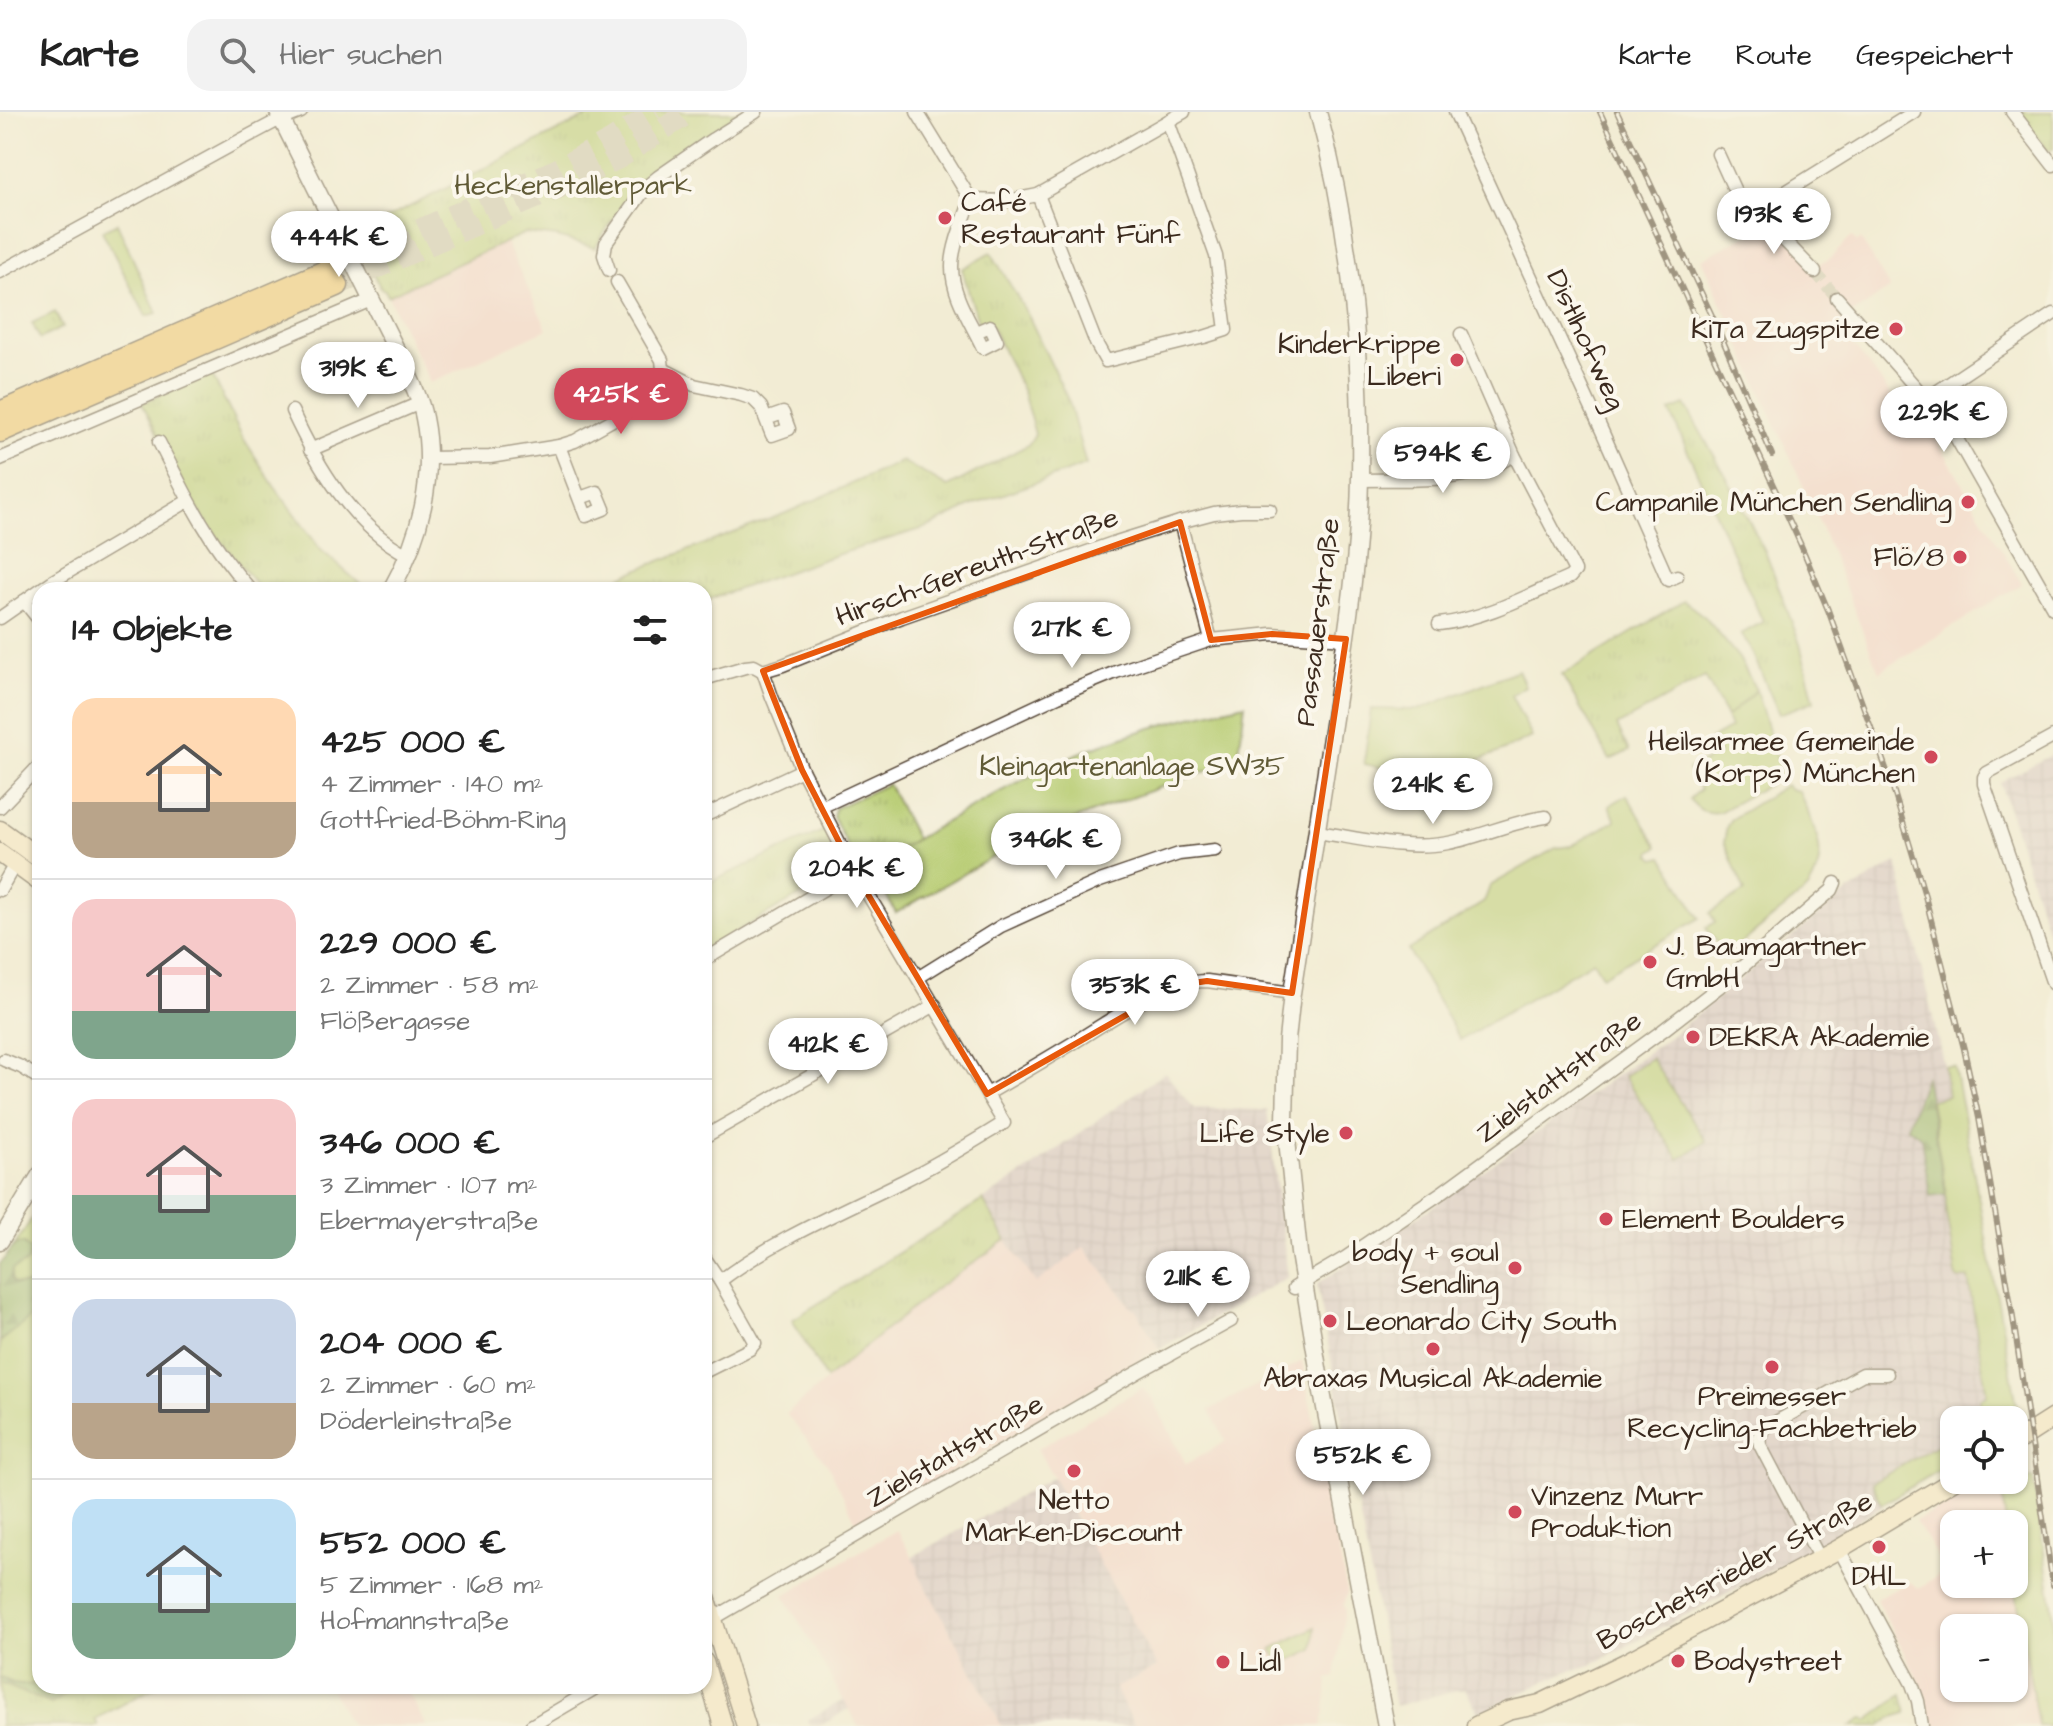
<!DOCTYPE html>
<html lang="de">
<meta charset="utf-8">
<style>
body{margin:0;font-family:"Architects Daughter",sans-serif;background:#f2f2f2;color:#222;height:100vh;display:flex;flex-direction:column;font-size:30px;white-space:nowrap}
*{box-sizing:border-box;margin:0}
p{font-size:26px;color:#767676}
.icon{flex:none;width:44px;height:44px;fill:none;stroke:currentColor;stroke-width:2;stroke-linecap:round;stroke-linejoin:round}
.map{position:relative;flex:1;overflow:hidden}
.side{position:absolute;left:32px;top:470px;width:680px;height:1112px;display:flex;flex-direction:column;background:#fff;border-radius:24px;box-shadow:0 2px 6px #0004}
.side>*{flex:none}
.controls{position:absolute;left:1940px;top:1294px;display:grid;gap:16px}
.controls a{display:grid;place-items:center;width:88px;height:88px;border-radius:16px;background:#fff;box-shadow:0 2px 6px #0004;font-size:40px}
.price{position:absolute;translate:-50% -68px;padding:0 18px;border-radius:28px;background:#fff;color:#222;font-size:26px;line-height:52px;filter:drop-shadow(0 2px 4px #0008)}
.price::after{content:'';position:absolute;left:50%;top:48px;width:24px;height:18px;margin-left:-12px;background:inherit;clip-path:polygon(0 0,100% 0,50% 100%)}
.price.current{background:#d1495b;color:#fff}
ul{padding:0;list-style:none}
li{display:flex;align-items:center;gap:24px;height:200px;padding:0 40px}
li+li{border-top:2px solid #e0e0e0}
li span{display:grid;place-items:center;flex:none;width:224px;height:160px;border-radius:24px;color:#555}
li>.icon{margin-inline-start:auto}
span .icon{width:96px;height:96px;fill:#fffc;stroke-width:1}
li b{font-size:34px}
h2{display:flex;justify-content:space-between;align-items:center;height:96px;padding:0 40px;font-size:34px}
header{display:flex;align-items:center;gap:48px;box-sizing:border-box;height:112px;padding:0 40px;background:#fff;border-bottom:2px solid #e0e0e0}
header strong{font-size:38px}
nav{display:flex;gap:44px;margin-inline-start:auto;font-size:28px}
.search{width:560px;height:72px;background:#f2f2f2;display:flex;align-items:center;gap:20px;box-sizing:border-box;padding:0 28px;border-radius:24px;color:#767676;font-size:30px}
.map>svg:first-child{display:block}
.built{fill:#f7d0cb;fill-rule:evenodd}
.industrial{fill:url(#industrial-grid)}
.green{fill:#b6cb6f;stroke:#787a46;stroke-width:2}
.forest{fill:url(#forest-firs);stroke:#666c40;stroke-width:2}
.park{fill:url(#park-tufts);stroke:#787a46;stroke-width:2}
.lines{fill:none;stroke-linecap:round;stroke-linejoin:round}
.minor-tunnel{stroke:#cdc5b0;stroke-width:12;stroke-dasharray:12 6;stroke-linecap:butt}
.trunk-tunnel{stroke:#cdc5b0;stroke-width:22;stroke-dasharray:22 11;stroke-linecap:butt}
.minor-casing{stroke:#564739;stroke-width:15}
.tertiary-casing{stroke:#564739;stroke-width:19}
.secondary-casing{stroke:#564739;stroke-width:21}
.trunk-casing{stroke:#564739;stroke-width:25}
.minor{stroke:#fff;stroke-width:12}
.tertiary{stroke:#fff;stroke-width:16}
.secondary{stroke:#f9e7c3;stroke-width:18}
.trunk{stroke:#f1c369;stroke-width:22}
.rail-casing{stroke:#3b2a1e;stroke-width:6}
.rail{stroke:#fbf7ec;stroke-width:3;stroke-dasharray:9;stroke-linecap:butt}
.marked{fill:none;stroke:#e8590c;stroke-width:6;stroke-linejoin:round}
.poi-dot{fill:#d1495b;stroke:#fbf7ec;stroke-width:3}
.labels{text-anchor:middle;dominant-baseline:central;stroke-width:8;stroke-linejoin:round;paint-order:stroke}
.park-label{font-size:28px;fill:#605a36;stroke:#fbf7ec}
.poi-label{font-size:28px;fill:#3b2a1e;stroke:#fbf7ec;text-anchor:start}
.street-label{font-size:28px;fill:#3b2a1e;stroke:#fbf7ec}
</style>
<header>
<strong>Karte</strong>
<div class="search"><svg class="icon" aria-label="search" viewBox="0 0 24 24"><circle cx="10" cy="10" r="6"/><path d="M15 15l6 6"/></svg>Hier suchen</div>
<nav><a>Karte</a><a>Route</a><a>Gespeichert</a></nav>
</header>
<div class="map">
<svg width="2053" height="1614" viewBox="0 0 2053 1614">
<defs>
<pattern id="industrial-grid" width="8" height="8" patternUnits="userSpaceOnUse" patternTransform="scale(2)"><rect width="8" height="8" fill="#d2bec2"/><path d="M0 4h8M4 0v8" fill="none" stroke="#b5a3a6"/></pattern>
<pattern id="forest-firs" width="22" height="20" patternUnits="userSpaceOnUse" patternTransform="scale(2)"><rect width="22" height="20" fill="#90af62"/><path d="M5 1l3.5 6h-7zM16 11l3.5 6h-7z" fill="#778f50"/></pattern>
<pattern id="park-tufts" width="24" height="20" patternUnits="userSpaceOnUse" patternTransform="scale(2)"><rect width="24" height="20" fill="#b6cb6f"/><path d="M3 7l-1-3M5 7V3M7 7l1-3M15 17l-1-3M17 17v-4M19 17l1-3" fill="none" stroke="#9dae60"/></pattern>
</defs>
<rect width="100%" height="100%" fill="#fbf7ec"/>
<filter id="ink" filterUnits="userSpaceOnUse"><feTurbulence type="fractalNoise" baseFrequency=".0125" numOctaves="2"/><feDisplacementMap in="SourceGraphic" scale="16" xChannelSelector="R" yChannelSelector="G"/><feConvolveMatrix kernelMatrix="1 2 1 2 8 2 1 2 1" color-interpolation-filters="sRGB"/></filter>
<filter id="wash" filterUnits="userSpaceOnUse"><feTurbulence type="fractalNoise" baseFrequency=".006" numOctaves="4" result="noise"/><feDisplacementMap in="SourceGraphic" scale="32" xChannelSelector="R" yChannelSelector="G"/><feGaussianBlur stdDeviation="1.8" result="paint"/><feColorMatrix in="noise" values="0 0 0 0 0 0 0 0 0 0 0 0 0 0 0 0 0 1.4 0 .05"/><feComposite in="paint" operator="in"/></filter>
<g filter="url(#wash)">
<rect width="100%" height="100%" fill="#f2ecd4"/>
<g class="built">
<polygon points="1772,109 1815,154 1828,148 1852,125 1857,131 1861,127 1890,176 1836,214 1869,253 1903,299 1918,303 1938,330 2022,472 1879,560 1816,403 1702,147"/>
<polygon points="506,130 547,217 430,271 388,184"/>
<polygon points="1006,1128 1036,1170 1083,1134 1133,1197 1135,1196 1159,1237 874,1405 857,1412 828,1353 786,1302 937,1176"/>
<polygon points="1302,1249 1347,1481 1343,1493 1345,1498 1335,1565 1328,1567 1325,1599 1321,1614 1135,1614 1114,1576 1156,1556 1081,1417 1076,1405 1037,1337 1142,1276 1153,1287 1186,1352 1226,1329 1209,1298"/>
<path d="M1982,1374l19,2 5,36h-52v60h60v-4l24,146h-108l-5,-33 -49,-94 34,-17 9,6 27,-18 -31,-49zM1954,1516h60v60h-60z"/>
<polygon points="897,1418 920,1459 918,1460 1002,1614 858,1614 784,1483"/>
<polygon points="329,1574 405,1574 426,1614 351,1614"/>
</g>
<g class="industrial">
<polygon points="2053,642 2053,837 2000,670"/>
<polygon points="1897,750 1944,954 1949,984 1930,989 1946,1082 1946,1100 1956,1162 1957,1167 1968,1166 1991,1308 1954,1308 1954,1350 1807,1439 1591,1553 1563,1561 1479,1601 1465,1576 1395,1594 1317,1172 1448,1084 1672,923 1843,783"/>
<polygon points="1165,960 1194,996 1267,998 1288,1165 1159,1237 1135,1196 1133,1197 1084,1135 1036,1171 1006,1128 983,1088 1031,1056"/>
<polygon points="1053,1365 1157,1555 1115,1576 1135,1614 1002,1614 918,1460 919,1458 912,1445"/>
<polygon points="844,1588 849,1597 820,1614 811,1614 807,1608"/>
</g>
<g class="green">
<polygon points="117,111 157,201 146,204 102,119"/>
<path d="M1518,558l7,16 -14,9 21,42c-34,17 -80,36 -119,36 -16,0 -33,-6 -49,-9l7,-55 47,1z"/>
<path d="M1756,578l26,87 -63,35c-15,2 -20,-2 -30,-13l11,-10 -12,-19 31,-16 -8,-15 19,-11 -4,-11z"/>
<path d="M1245,592l-7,56c-68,24 -136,46 -202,76 -48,22 -94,50 -140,77l-27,-47c63,-36 128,-75 194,-106 58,-26 121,-42 182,-56z"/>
<path d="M1786,673l4,4 9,2c14,37 33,61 9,98l-82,67 -20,-28 9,-6 -5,-9 35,-22 -21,-49 3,-16 3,-6z"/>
<polygon points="1627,683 1658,735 1652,739 1651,742 1655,747 1663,745 1700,806 1602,864 1593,849 1460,928 1408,838 1484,790 1490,774 1556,736 1571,734 1616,708 1609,694"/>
<polygon points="1651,946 1706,1029 1679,1047 1624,964"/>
<polygon points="1944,954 1954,954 2020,1309 2014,1313 2014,1308 1979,1308 1983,1305 1980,1286 1987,1283 1968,1166 1957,1167 1956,1162 1946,1100 1946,1082 1930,988 1948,984"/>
<polygon points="40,1093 40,1574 51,1592 0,1571 0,1157"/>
<polygon points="1954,1323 1954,1349 1882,1392 1872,1371"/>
<polygon points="2033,1366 2053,1500 2053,1614 2038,1614 2014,1468 2014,1412 2006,1412 2001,1376 2001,1371"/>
<polygon points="1315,1515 1313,1537 1281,1553 1272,1537"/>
</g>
<g class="forest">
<polygon points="1925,965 1946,1082 1930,1084 1921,1025 1907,1014"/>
<path d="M23,1131l8,8c-4,16 -7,11 -19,19l-1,7 2,6c9,4 20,1 27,-5v32l-40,32v-78l14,-18z"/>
<polygon points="0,1566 19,1573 40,1572 40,1574 92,1574 66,1601 0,1598"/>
</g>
<g class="park">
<path d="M596,0h151l-88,56c-27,22 -47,51 -64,80l-38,-11 -32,-4 -137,63 -3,-6 -4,-1 -27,-54z"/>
<polygon points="2016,0 2053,0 2053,37 2047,38"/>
<polygon points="991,140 1029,205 1069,290 1086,353 973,393 928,415 839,442 704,489 704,478 593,478 639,457 786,401 902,349 948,375 1028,333 1035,322 1023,280 992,215 979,213 962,157"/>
<polygon points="55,200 63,215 40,227 32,211"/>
<polygon points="211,261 242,324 274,374 321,438 367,478 261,478 210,416 187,380 142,291"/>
<polygon points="1685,293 1726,364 1766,442 1800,532 1814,589 1779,602 1749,533 1741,522 1763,510 1670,299"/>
<polygon points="1684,489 1705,505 1739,546 1756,578 1727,605 1705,565 1617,614 1629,639 1610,648 1562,563"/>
<polygon points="888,672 916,727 860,759 833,705 835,696"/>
<polygon points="831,717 847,751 845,758 704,838 704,773 825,718"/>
<polygon points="983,1088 1006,1128 937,1176 826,1267 792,1208"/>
<polygon points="0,1571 51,1592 78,1574 157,1574 95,1607 98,1614 0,1614"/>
<polygon points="1902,1583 1907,1601 1893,1605 1880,1614 1851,1614 1864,1606 1867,1609"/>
</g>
</g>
<g filter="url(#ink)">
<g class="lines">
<polyline class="minor-tunnel" points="1815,160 1837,186"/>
<g class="trunk-tunnel">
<polyline points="329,158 558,57 610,29 657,0"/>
<polyline points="337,173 565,73 619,46 690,0"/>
</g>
<defs>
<g id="minor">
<polyline points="917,0 971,88"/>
<polyline points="1455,0 1602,319 1662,454 1668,468 1677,464"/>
<polyline points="2012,0 2053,53"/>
<polyline points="1718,42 1740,90 1778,122 1815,160"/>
<polyline points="1038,83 1096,231 1106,249 1204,225 1226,218 1216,144 1168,9"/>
<polyline points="971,88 1007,89 1038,83 1184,0"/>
<path d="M971,88c-7,19 -19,47 -19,67 0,29 19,55 31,81l14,-7 -7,-15 -14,6"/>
<polyline points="1756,103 1771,89 1914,0"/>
<polyline points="609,158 604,143 606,131 647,74 658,65 713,27 756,0"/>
<polyline points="0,160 241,28 273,11 301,0"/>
<polyline points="1837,186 1926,287 1954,322 2053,496"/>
<polyline points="663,257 694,273 741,283 753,287 761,295 772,323 789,317 783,301 766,307"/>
<polyline points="1926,287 2053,202"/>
<path d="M292,299c25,54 61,116 116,144"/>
<path d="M159,330c26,52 52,105 92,148"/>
<polyline points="559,334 586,404 604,397 597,380 580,386"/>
<polyline points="310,338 420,291"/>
<polyline points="428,346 490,345 559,334 575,329 614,307 649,277 663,257 662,248 617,170"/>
<polyline points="0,347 371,188"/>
<path d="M1360,368c40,-1 95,3 131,-13 8,-3 15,-8 23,-12"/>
<polyline points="1180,410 1211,528"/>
<polyline points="24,489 40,509"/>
<polyline points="0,506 53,469 188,389"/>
<path d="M1439,512c46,-5 90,-29 131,-47l5,-6 -61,-116 -53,-121"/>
<polyline points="704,567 745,555 754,554 763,559 783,553 902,505 1113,431 1180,410 1214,401 1241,398 1270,398"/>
<polyline points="2053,625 1987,661 1984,665 1984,672 2053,872"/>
<polyline points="0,695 40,653"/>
<polyline points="821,695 1058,584 1116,560 1211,528 1272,522 1346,527"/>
<polyline points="704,704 802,658"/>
<path d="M1317,720c42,6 89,19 131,11 33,-6 64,-22 98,-26"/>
<polyline points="0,778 15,752"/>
<polyline points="704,848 854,759"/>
<polyline points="919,865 1001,814 1100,769 1179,742 1215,738"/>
<polyline points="4,948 21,955 40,967"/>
<path d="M987,982c29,-17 58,-34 86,-51 36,-22 92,-62 134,-62l85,12"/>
<polyline points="704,1025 935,893"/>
<polyline points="704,1145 720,1169 755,1231 750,1237 704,1260"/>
<path d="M720,1169c55,-42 121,-69 183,-100 35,-17 68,-38 101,-58l-150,-252 -52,-101 -30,-73 -9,-26"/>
<polyline points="1294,1176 1345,1146 1441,1081 1662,919 1720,874 1832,778 1835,771"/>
<polyline points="1839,1437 1912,1572 1918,1589 1922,1614"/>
<polyline points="1820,1447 1760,1333 1759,1324 1765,1316 1863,1262 1887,1262"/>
<polyline points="704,1512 1138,1260 1231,1209"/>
<polyline points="531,1614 599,1574"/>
</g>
<g id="tertiary">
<path d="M278,0l121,243c9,20 21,41 25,63 12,59 -4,120 -33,172"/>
<path d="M1318,0c33,119 44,243 42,365 -1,81 -14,161 -26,241 -14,91 -28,183 -42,275l-5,47 -2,81 14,132 23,139 64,334"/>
<polyline points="0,1129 40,1063"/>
</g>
<g id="secondary">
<polyline points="0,718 40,747"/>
<polyline points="0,741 40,770"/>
<polyline points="2014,1331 2053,1306"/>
<polyline points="704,1479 746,1614"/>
<polyline points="704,1550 723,1614"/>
<polyline points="1476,1614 1508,1599 1540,1592 1625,1551 1839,1437 1954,1368"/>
</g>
<g id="trunk">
<polyline points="0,301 329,158"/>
<polyline points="0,319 337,173"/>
</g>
</defs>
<use href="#minor" class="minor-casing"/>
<use href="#tertiary" class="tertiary-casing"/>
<use href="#secondary" class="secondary-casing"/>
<use href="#trunk" class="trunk-casing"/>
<use href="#minor" class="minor"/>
<use href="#tertiary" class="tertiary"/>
<use href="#secondary" class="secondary"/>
<use href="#trunk" class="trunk"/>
<defs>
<g id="rail">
<polyline points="1600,0 1800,431 1828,498 1891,670 1925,784 1964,937 1979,1006 2012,1199 2053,1473"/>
<polyline points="1617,0 1715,210 1772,343"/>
</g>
</defs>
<use href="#rail" class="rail-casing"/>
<use href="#rail" class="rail"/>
</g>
</g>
<path d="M0 0H2053V1614H0ZM1180,410l31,118 61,-6 74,5 -54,354 -85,-12 -28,4 -192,109 -133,-223 -52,-101 -39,-99z" fill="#f2ecd4" fill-opacity=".55" fill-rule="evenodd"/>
<path class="marked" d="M1180,410l31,118 61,-6 74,5 -54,354 -85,-12 -28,4 -192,109 -133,-223 -52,-101 -39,-99z"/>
<g class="poi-dot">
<circle cx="945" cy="106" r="8"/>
<circle cx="1896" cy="217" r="8"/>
<circle cx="1457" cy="248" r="8"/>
<circle cx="1968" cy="390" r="8"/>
<circle cx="1960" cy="445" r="8"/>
<circle cx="1931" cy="645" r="8"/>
<circle cx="1650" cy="850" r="8"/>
<circle cx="1693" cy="925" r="8"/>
<circle cx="1346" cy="1021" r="8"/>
<circle cx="1606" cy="1107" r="8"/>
<circle cx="1515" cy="1156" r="8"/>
<circle cx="1330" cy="1209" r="8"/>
<circle cx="1433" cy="1237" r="8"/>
<circle cx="1772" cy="1255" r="8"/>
<circle cx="1074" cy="1359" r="8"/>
<circle cx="1515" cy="1400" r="8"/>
<circle cx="1879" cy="1435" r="8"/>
<circle cx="1678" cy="1549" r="8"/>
<circle cx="1223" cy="1550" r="8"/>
</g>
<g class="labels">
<g class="park-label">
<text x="573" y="73">Heckenstallerpark</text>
<text x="1132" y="654">Kleingartenanlage SW35</text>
</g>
<g class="poi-label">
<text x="961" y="90">Café<tspan x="961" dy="32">Restaurant Fünf</tspan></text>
<text x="1880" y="217" text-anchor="end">KiTa Zugspitze</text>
<text x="1441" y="232" text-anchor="end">Kinderkrippe<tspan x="1441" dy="32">Liberi</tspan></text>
<text x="1952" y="390" text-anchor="end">Campanile München Sendling</text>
<text x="1944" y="445" text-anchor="end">Flö/8</text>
<text x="1915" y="629" text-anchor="end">Heilsarmee Gemeinde<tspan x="1915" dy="32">(Korps) München</tspan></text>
<text x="1666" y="834">J. Baumgartner<tspan x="1666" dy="32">GmbH</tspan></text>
<text x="1709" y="925">DEKRA Akademie</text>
<text x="1330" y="1021" text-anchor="end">Life Style</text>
<text x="1622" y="1107">Element Boulders</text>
<text x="1499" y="1140" text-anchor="end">body + soul<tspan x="1499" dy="32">Sendling</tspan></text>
<text x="1346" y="1209">Leonardo City South</text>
<text x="1433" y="1266" text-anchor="middle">Abraxas Musical Akademie</text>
<text x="1772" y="1284" text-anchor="middle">Preimesser<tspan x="1772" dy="32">Recycling-Fachbetrieb</tspan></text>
<text x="1531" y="1384">Vinzenz Murr<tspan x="1531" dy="32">Produktion</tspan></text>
<text x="1074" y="1388" text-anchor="middle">Netto<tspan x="1074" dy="32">Marken-Discount</tspan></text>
<text x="1879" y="1464" text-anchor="middle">DHL</text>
<text x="1694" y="1549">Bodystreet</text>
<text x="1239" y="1550">Lidl</text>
</g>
<g class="street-label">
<text transform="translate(1586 228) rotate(65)">Distlhofweg</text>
<text transform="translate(977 455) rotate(-20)">Hirsch-Gereuth-Straße</text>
<text transform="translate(1318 510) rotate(-83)">Passauerstraße</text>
<text transform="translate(1559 965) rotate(-37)">Zielstattstraße</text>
<text transform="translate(955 1339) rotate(-30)">Zielstattstraße</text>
<text transform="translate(1735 1459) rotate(-28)">Boschetsrieder Straße</text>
</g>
</g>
</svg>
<div class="controls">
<a><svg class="icon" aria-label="locate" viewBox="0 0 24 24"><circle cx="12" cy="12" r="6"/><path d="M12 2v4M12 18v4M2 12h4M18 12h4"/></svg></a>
<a>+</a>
<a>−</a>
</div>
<b class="price" style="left:1774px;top:144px">193K €</b>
<b class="price" style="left:339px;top:167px">444K €</b>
<b class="price" style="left:358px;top:298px">319K €</b>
<b class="price current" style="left:621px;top:324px">425K €</b>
<b class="price" style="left:1944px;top:342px">229K €</b>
<b class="price" style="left:1443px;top:383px">594K €</b>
<b class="price" style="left:1072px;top:558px">217K €</b>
<b class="price" style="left:1433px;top:714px">241K €</b>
<b class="price" style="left:1056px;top:769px">346K €</b>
<b class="price" style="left:857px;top:798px">204K €</b>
<b class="price" style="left:1135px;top:915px">353K €</b>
<b class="price" style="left:828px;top:974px">412K €</b>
<b class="price" style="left:1198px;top:1207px">211K €</b>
<b class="price" style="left:1363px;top:1385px">552K €</b>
<section class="side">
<h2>14 Objekte<svg class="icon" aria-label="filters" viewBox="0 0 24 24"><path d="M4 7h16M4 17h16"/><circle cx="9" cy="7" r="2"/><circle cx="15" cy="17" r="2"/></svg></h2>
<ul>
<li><span style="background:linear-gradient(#ffd9b3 65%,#b9a48a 0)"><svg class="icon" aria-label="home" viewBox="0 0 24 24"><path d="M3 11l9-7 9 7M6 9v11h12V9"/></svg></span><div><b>425 000 €</b><p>4 Zimmer · 140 m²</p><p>Gottfried-Böhm-Ring</p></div></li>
<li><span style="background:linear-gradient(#f6c9c9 70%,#7fa58c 0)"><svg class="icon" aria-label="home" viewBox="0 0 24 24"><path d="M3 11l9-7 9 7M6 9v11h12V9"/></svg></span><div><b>229 000 €</b><p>2 Zimmer · 58 m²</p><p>Flößergasse</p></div></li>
<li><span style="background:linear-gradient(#f6c9c9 60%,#7fa58c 0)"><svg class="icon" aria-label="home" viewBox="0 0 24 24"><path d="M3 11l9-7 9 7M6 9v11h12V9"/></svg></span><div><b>346 000 €</b><p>3 Zimmer · 107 m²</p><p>Ebermayerstraße</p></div></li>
<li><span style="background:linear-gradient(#c9d6e8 65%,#b9a48a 0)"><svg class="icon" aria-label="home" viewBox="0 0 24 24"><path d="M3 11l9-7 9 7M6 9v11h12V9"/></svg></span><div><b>204 000 €</b><p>2 Zimmer · 60 m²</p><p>Döderleinstraße</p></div></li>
<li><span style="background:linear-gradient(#bfe0f5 65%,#7fa58c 0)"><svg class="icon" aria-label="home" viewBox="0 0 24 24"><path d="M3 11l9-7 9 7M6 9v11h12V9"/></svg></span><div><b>552 000 €</b><p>5 Zimmer · 168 m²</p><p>Hofmannstraße</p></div></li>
</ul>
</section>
</div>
